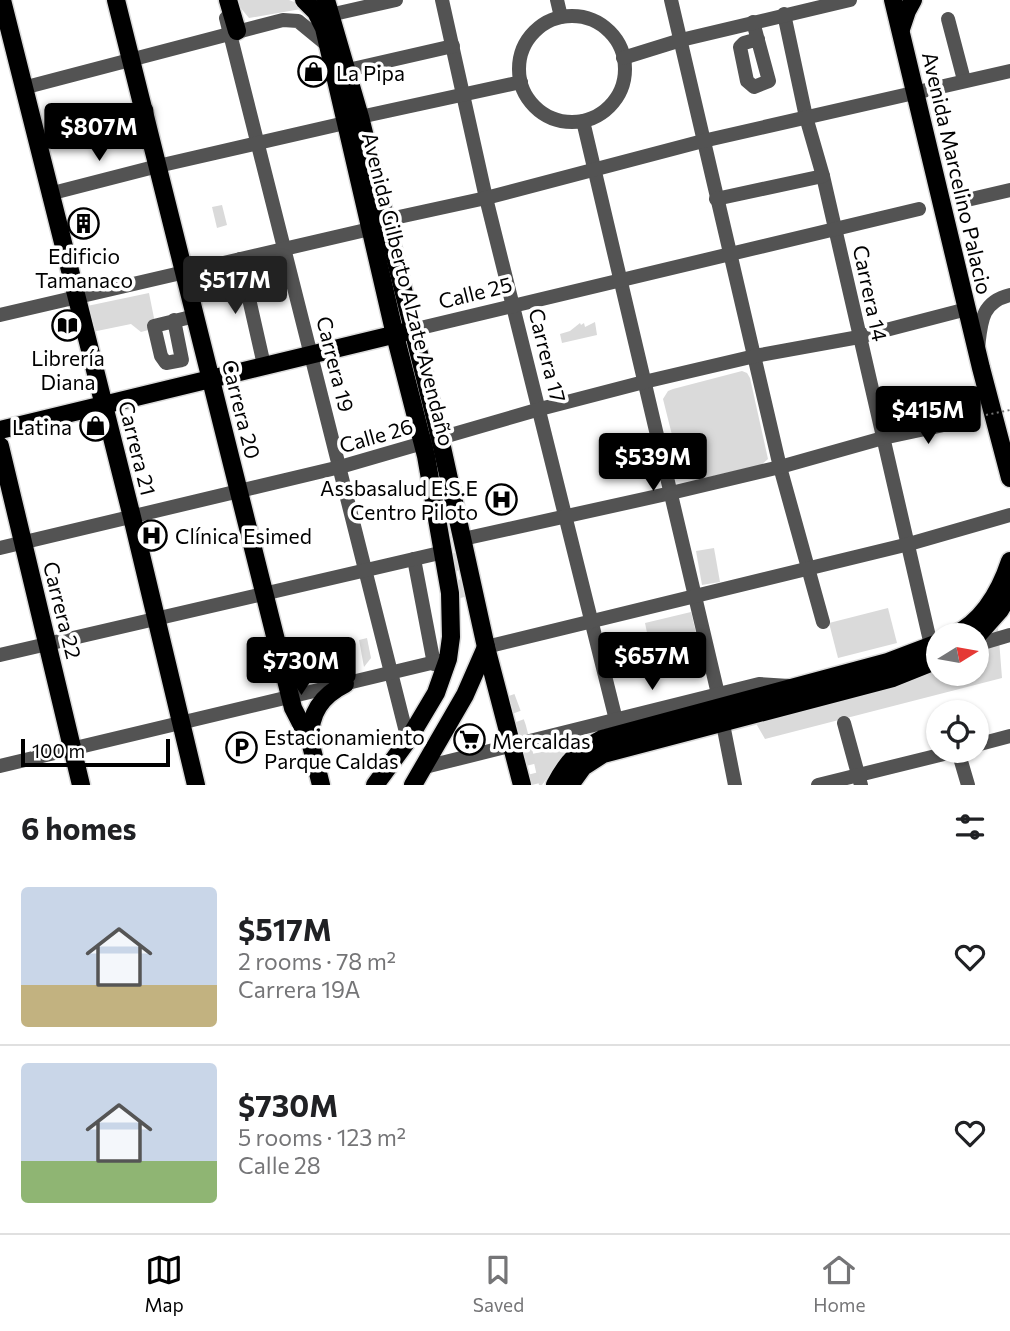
<!DOCTYPE html>
<meta charset="utf-8">
<style>
body{margin:0;font-family:Commissioner,sans-serif;background:#f6f6f6;color:#202124;height:100vh;display:flex;flex-direction:column;font-size:26px;white-space:nowrap}
*{box-sizing:border-box;margin:0}
p{font-size:23px;color:#757577}
.icon{flex:none;width:38px;height:38px;fill:none;stroke:currentColor;stroke-width:2;stroke-linecap:round;stroke-linejoin:round}
.map{position:relative;height:785px;overflow:hidden}
.details{display:flex;flex-direction:column;background:#fff;flex:1}
.details>*{flex:none}
.needle{width:46px;rotate:79deg}
.buttons{position:absolute;left:926px;top:623px;display:grid;gap:14px}
.buttons a{display:grid;place-items:center;width:63px;height:63px;border-radius:50%;background:#fff;box-shadow:0 2px 5px #0004;font-size:35px}
.scale{position:absolute;left:21px;bottom:18px;width:149px;box-sizing:border-box;padding-left:7px;border:4px solid #000;border-top:0;font-size:19px;line-height:24px;white-space:nowrap;color:#000;-webkit-text-stroke:5px #fff;paint-order:stroke}
.price{position:absolute;translate:-50% -60px;padding:0 16px;border-radius:7px;background:#000;color:#fff;font-size:23px;line-height:46px;filter:drop-shadow(0 2px 4px #0008)}
.price::after{content:'';position:absolute;left:50%;top:42px;width:21px;height:16px;margin-left:-10px;background:inherit;clip-path:polygon(0 0,100% 0,50% 100%)}
.price.selected{background:#222;color:#fff}
ul{padding:0;list-style:none}
li{display:flex;align-items:center;gap:21px;height:175px;padding:0 21px}
li+li{border-top:2px solid #e0e0e0}
li span{display:grid;place-items:center;flex:none;width:196px;height:140px;border-radius:7px;color:#555}
li>.icon{margin-inline-start:auto}
span .icon{width:84px;height:84px;fill:#fffc;stroke-width:1}
li b{font-size:30px}
h2{display:flex;justify-content:space-between;align-items:center;height:84px;padding:0 21px;font-size:30px}
.menu{display:flex;justify-content:space-around;align-items:center;height:98px;border-top:2px solid #e0e0e0;background:#fff;font-size:19px;color:#757577}
.menu a{display:grid;justify-items:center;gap:4px}
.menu .selected{color:#000}
.map>svg:first-child{display:block}
.green{fill:#dadada}
.lines{fill:none;stroke-linecap:round;stroke-linejoin:round}
.major-tunnel{stroke:#d9d9d9;stroke-width:18;stroke-dasharray:18 9;stroke-linecap:butt}
.major-casing{stroke:#dbdbdb;stroke-width:21}
.minor{stroke:#535353;stroke-width:14}
.major{stroke:#000;stroke-width:18}
.path-bridge{stroke:#757575;stroke-width:2;stroke-dasharray:2 3.5;stroke-linecap:butt}
.labels{text-anchor:middle;dominant-baseline:central;stroke-width:7;stroke-linejoin:round;paint-order:stroke}
.poi-label{font-size:21px;fill:#000;stroke:#fff;text-anchor:start}
.street-label{font-size:21px;fill:#000;stroke:#fff}
</style>
<div class="map">
<svg width="1010" height="785" viewBox="0 0 1010 785">
<rect width="100%" height="100%" fill="#fff"/>
<g class="green">
<polygon points="234,0 289,0 302,5 301,9 249,18"/>
<polygon points="222,205 227,225 217,228 212,207"/>
<polygon points="149,293 156,328 141,332 131,324 92,332 87,306"/>
<polygon points="595,322 597,335 562,343 560,334 570,331 580,323 581,325 584,323 585,327"/>
<polygon points="742,371 747,373 750,378 768,459 761,465 696,480 686,479 682,475 663,399 668,391 673,389"/>
<polygon points="714,548 720,582 702,585 696,551"/>
<polygon points="888,608 897,643 838,658 829,623"/>
<polygon points="691,612 697,637 650,647 645,623"/>
<polygon points="998,627 1002,678 765,739 754,720 938,668 938,674 976,674 977,642"/>
<polygon points="367,638 371,658 364,667 359,640"/>
<polygon points="577,744 561,759 542,785 539,785 532,754"/>
</g>
<g class="lines">
<g class="major-tunnel">
<polyline points="454,553 469,603"/>
<polyline points="506,697 517,727 532,785"/>
</g>
<defs>
<g id="major">
<polyline points="2,0 132,517 196,785"/>
<polyline points="116,0 293,708 310,741 321,785"/>
<polyline points="228,0 237,31"/>
<polyline points="304,0 316,12 324,28 395,335 426,456 450,593 451,637 448,659 436,693 408,740 375,785"/>
<polyline points="326,0 360,117 440,438 486,647 522,785"/>
<polyline points="893,0 981,368 1010,478"/>
<polyline points="901,29 907,11 913,0"/>
<polyline points="0,430 405,332"/>
<polyline points="0,446 81,785"/>
<path d="M954,635c29,-14 46,-44 56,-74"/>
<polyline points="976,637 1000,610 1010,593"/>
<path d="M310,739c0,-26 11,-43 35,-55"/>
<polyline points="413,785 465,695 486,647"/>
<path d="M555,785c13,-25 22,-33 47,-46l286,-77 50,-19"/>
<polyline points="570,785 583,767 603,754 893,678 938,660"/>
</g>
</defs>
<use href="#major" class="major-casing"/>
<g class="minor">
<polyline points="442,0 486,198 616,720"/>
<polyline points="557,0 561,17"/>
<polyline points="671,0 780,467 823,622"/>
<polyline points="334,14 396,0"/>
<polyline points="784,14 806,117 823,176 933,654"/>
<circle cx="572" cy="69" r="53"/>
<polyline points="226,18 408,740"/>
<polyline points="948,19 964,80"/>
<polyline points="753,22 769,81 754,87 747,81 740,47 744,43 758,39"/>
<polyline points="623,58 681,40 850,0"/>
<polyline points="348,70 453,46"/>
<polyline points="23,88 283,20 298,21 326,44"/>
<polyline points="360,117 521,82"/>
<polyline points="583,121 718,694"/>
<polyline points="37,144 146,118"/>
<polyline points="49,194 158,166 345,123"/>
<polyline points="716,199 823,176"/>
<polyline points="967,200 1010,190"/>
<polyline points="385,220 486,198 703,141 1010,71"/>
<polyline points="240,259 264,365"/>
<polyline points="0,315 370,229"/>
<polyline points="174,320 182,360 166,363 161,356 154,326 195,316"/>
<polyline points="412,330 919,209"/>
<path d="M978,348c3,-26 3,-46 32,-53"/>
<polyline points="463,539 671,493 780,467 883,438 967,420"/>
<polyline points="0,548 340,467 540,409 644,382 755,356 859,337 967,309"/>
<polyline points="414,559 434,664"/>
<polyline points="976,645 1010,635"/>
<polyline points="486,647 909,544 1010,515"/>
<polyline points="0,655 444,552"/>
<polyline points="721,714 735,785"/>
<polyline points="844,723 861,785"/>
<polyline points="976,745 1010,736"/>
<polyline points="958,751 968,785"/>
<polyline points="0,766 448,659"/>
<polyline points="425,767 759,684 789,686"/>
<polyline points="818,785 956,751"/>
</g>
<use href="#major" class="major"/>
<polyline class="path-bridge" points="986,415 1010,410"/>
</g>
<defs>
<symbol id="shop-ring" viewBox="-11 -11 22 22"><circle r="9.5" fill="#fff" stroke="#000" stroke-width="1.5"/><path d="M-5-2.5h2.3a2.7 3.5 0 0 1 5.4 0H5L5.5 6h-11ZM-1.5-2.5h3a1.5 2.3 0 0 0-3 0Z" fill="#000"/></symbol>
<symbol id="building-ring" viewBox="-11 -11 22 22"><circle r="9.5" fill="#fff" stroke="#000" stroke-width="1.5"/><path d="M-4-6H4V6H1V3H-1V6H-4ZM-2.5-4.3h1.7v1.8h-1.7ZM.8-4.3h1.7v1.8H.8ZM-2.5-1h1.7V.8h-1.7ZM.8-1h1.7V.8H.8Z" fill="#000"/></symbol>
<symbol id="library-ring" viewBox="-11 -11 22 22"><circle r="9.5" fill="#fff" stroke="#000" stroke-width="1.5"/><path d="M-6-4Q-3-5.5-.7-3.5V5Q-3 3-6 4ZM6-4Q3-5.5 .7-3.5V5Q3 3 6 4Z" fill="#000"/></symbol>
<symbol id="hospital-ring" viewBox="-11 -11 22 22"><circle r="9.5" fill="#fff" stroke="#000" stroke-width="1.5"/><path d="M-5-5h3v3.5h4V-5h3V5h-3V1.5h-4V5h-3Z" fill="#000"/></symbol>
<symbol id="supermarket-ring" viewBox="-11 -11 22 22"><circle r="9.5" fill="#fff" stroke="#000" stroke-width="1.5"/><path d="M-6-5.5h2.5l.6 2H6L4.5 2H-2.5L-4.4-4H-6ZM-1.5 3.2a1.3 1.3 0 1 0 .1 0ZM3 3.2a1.3 1.3 0 1 0 .1 0Z" fill="#000"/></symbol>
<symbol id="parking-ring" viewBox="-11 -11 22 22"><circle r="9.5" fill="#fff" stroke="#000" stroke-width="1.5"/><path d="M-3.5-5.5H1a3.5 3.5 0 0 1 0 7H-1V5.5H-3.5ZM-1-3.4V-.6H.8a1.4 1.4 0 0 0 0-2.8Z" fill="#000"/></symbol>
</defs>
<g fill-rule="evenodd">
<use href="#shop-ring" x="296" y="54" width="35" height="35"/>
<use href="#building-ring" x="66" y="206" width="35" height="35"/>
<use href="#library-ring" x="50" y="308" width="35" height="35"/>
<use href="#shop-ring" x="78" y="408" width="35" height="35"/>
<use href="#hospital-ring" x="484" y="482" width="35" height="35"/>
<use href="#hospital-ring" x="134" y="518" width="35" height="35"/>
<use href="#supermarket-ring" x="452" y="722" width="35" height="35"/>
<use href="#parking-ring" x="224" y="730" width="35" height="35"/>
</g>
<g class="labels">
<g class="poi-label">
<text x="336" y="72">La Pipa</text>
<text x="84" y="255" text-anchor="middle">Edificio<tspan x="84" dy="24">Tamanaco</tspan></text>
<text x="68" y="357" text-anchor="middle">Librería<tspan x="68" dy="24">Diana</tspan></text>
<text x="72" y="426" text-anchor="end">Latina</text>
<text x="478" y="487" text-anchor="end">Assbasalud E.S.E<tspan x="478" dy="24">Centro Piloto</tspan></text>
<text x="175" y="535">Clínica Esimed</text>
<text x="264" y="736">Estacionamiento<tspan x="264" dy="24">Parque Caldas</tspan></text>
<text x="492" y="740">Mercaldas</text>
</g>
<g class="street-label">
<text transform="translate(958 173) rotate(77)">Avenida Marcelino Palacio</text>
<text transform="translate(409 289) rotate(76)">Avenida Gilberto Alzate Avendaño</text>
<text transform="translate(475 292) rotate(-14)">Calle 25</text>
<text transform="translate(871 293) rotate(78)">Carrera 14</text>
<text transform="translate(548 355) rotate(76)">Carrera 17</text>
<text transform="translate(336 364) rotate(76)">Carrera 19</text>
<text transform="translate(242 409) rotate(76)">Carrera 20</text>
<text transform="translate(376 435) rotate(-16)">Calle 26</text>
<text transform="translate(138 448) rotate(76)">Carrera 21</text>
<text transform="translate(63 610) rotate(76)">Carrera 22</text>
</g>
</g>
</svg>
<div class="buttons">
<a><svg class="needle" viewBox="-14 -14 28 28"><path d="M0-13l5 13h-10z" fill="#e53935"/><path d="M0 13l5-13h-10z" fill="#757577"/></svg></a>
<a><svg class="icon" aria-label="locate" viewBox="0 0 24 24"><circle cx="12" cy="12" r="6"/><path d="M12 2v4M12 18v4M2 12h4M18 12h4"/></svg></a>
</div>
<div class="scale">100 m</div>
<b class="price" style="left:99px;top:163px">$807M</b>
<b class="price selected" style="left:235px;top:316px">$517M</b>
<b class="price" style="left:928px;top:446px">$415M</b>
<b class="price" style="left:653px;top:493px">$539M</b>
<b class="price" style="left:652px;top:692px">$657M</b>
<b class="price" style="left:301px;top:697px">$730M</b>
</div>
<section class="details">
<h2>6 homes<svg class="icon" aria-label="filters" viewBox="0 0 24 24"><path d="M4 7h16M4 17h16"/><circle cx="9" cy="7" r="2"/><circle cx="15" cy="17" r="2"/></svg></h2>
<ul>
<li><span style="background:linear-gradient(#c9d6e8 70%,#c2b280 0)"><svg class="icon" aria-label="home" viewBox="0 0 24 24"><path d="M3 11l9-7 9 7M6 9v11h12V9"/></svg></span><div><b>$517M</b><p>2 rooms · 78 m²</p><p>Carrera 19A</p></div><svg class="icon" aria-label="heart" viewBox="0 0 24 24"><path d="M12 20l-8-8c-3-5 5-10 8-4 3-6 11-1 8 4z"/></svg></li>
<li><span style="background:linear-gradient(#c9d6e8 70%,#8fb573 0)"><svg class="icon" aria-label="home" viewBox="0 0 24 24"><path d="M3 11l9-7 9 7M6 9v11h12V9"/></svg></span><div><b>$730M</b><p>5 rooms · 123 m²</p><p>Calle 28</p></div><svg class="icon" aria-label="heart" viewBox="0 0 24 24"><path d="M12 20l-8-8c-3-5 5-10 8-4 3-6 11-1 8 4z"/></svg></li>
</ul>
</section>
<nav class="menu">
<a class="selected"><svg class="icon" aria-label="map" viewBox="0 0 24 24"><path d="M3 6l6-2 6 2 6-2v14l-6 2-6-2-6 2zM9 4v14M15 6v14"/></svg>Map</a>
<a><svg class="icon" aria-label="saved" viewBox="0 0 24 24"><path d="M7 4h10v16l-5-4-5 4z"/></svg>Saved</a>
<a><svg class="icon" aria-label="home" viewBox="0 0 24 24"><path d="M3 11l9-7 9 7M6 9v11h12V9"/></svg>Home</a>
</nav>
